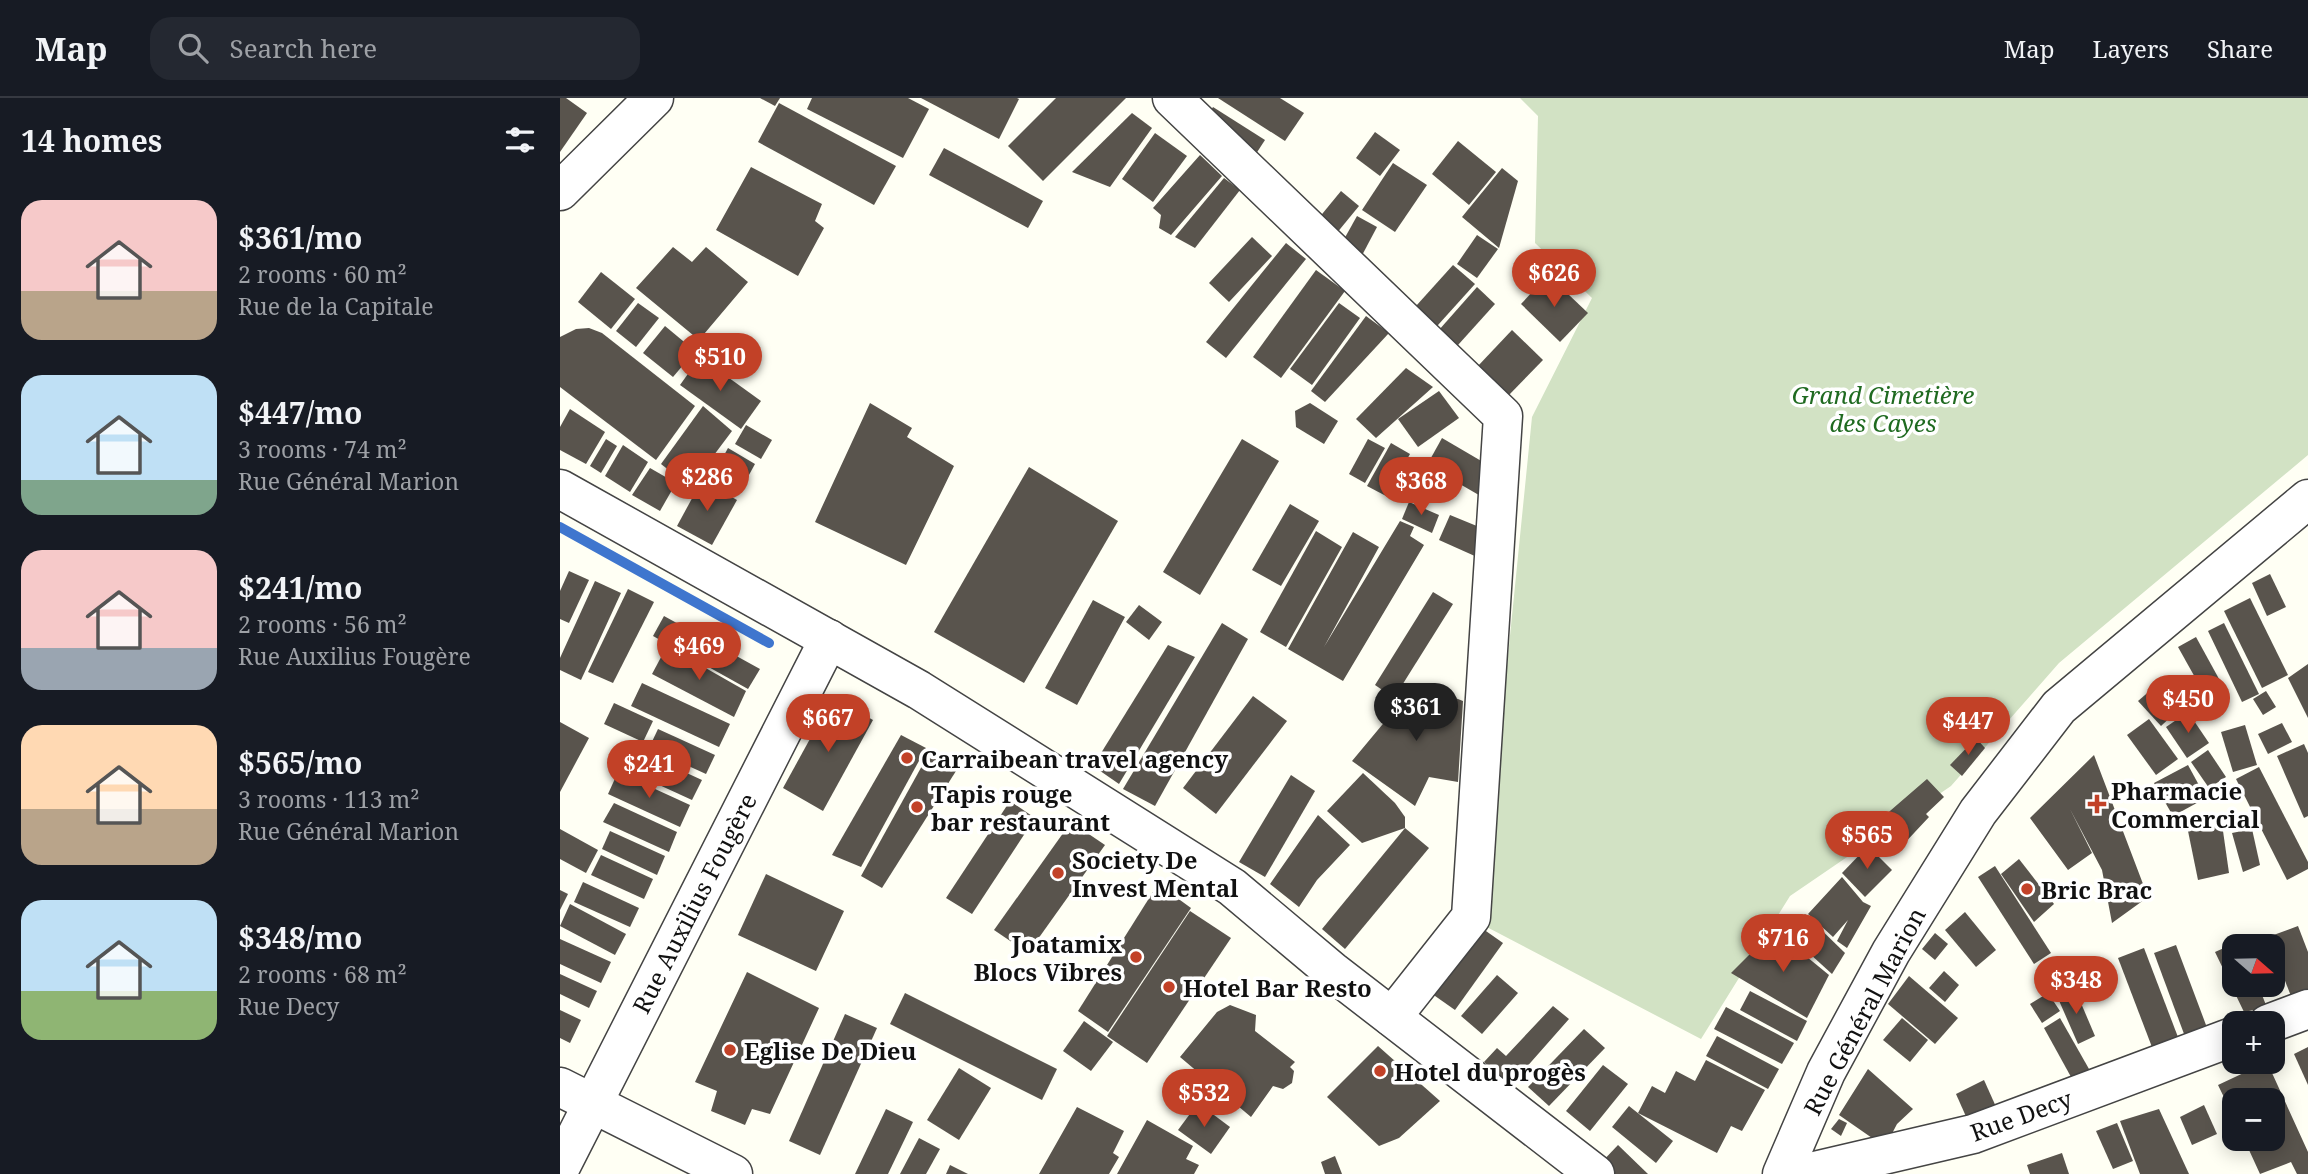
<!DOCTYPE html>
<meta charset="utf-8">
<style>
body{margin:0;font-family:"Noto Serif",serif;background:#242831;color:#f1f3f6;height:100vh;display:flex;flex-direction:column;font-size:26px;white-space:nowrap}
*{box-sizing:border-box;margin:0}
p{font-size:23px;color:#9ea1a6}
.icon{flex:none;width:38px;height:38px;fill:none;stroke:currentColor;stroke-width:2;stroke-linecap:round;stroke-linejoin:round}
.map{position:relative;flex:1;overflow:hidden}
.side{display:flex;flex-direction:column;background:#171b24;width:560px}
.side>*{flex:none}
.needle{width:46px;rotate:110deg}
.controls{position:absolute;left:1662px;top:836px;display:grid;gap:14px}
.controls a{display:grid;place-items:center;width:63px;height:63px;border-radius:14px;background:#171b24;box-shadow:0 4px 18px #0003;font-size:35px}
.price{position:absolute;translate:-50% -60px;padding:0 16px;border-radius:24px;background:#c24127;color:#fff;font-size:23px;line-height:46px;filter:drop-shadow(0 2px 4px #0008)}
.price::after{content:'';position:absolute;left:50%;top:42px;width:21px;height:16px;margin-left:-10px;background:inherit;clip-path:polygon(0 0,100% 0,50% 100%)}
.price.active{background:#222;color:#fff}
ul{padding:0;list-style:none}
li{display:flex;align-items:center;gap:21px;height:175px;padding:0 21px}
li span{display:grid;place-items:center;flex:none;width:196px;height:140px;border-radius:21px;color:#555}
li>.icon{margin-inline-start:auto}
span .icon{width:84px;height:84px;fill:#fffc;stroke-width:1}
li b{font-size:30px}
h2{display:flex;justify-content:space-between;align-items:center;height:84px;padding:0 21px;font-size:30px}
header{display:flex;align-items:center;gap:42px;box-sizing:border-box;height:98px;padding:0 35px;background:#171b24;border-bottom:2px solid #363941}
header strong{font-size:33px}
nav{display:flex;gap:38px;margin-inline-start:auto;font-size:24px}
.search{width:490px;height:63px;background:#242831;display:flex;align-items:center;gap:18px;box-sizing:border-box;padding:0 24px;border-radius:21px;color:#9ea1a6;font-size:26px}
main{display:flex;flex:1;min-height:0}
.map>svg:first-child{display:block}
.cemetery{fill:#d2e2c4}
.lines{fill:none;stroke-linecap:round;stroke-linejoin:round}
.stream{stroke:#3f76ce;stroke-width:10}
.building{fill:#59544d}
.minor-casing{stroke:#444;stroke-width:41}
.minor{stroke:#fff;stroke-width:38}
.poi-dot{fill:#c24127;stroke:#fff;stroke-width:2.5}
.labels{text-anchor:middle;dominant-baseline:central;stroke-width:7;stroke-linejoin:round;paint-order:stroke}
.park-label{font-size:24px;font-style:italic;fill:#1f6a20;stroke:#fff}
.poi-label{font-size:24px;font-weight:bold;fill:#111;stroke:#fff;text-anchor:start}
.street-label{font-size:24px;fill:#111;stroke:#fff}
</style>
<header>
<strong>Map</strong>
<div class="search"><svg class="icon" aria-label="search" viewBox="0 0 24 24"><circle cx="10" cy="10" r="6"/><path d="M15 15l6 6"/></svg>Search here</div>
<nav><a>Map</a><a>Layers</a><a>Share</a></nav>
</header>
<main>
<section class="side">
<h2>14 homes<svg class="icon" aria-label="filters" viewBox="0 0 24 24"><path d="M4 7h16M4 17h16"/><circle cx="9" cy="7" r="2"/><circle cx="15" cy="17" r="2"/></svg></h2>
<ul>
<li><span style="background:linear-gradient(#f6c9c9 65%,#b9a48a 0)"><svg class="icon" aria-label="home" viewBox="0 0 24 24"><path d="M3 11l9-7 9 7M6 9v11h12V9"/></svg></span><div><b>$361/mo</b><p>2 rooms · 60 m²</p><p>Rue de la Capitale</p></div></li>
<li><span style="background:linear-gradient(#bfe0f5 75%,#7fa58c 0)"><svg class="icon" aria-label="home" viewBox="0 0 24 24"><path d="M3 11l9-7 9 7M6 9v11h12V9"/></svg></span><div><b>$447/mo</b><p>3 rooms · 74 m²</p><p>Rue Général Marion</p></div></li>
<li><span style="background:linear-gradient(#f6c9c9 70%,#9aa5b1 0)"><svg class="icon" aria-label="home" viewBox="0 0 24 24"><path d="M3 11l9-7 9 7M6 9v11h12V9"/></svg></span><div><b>$241/mo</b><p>2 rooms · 56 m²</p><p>Rue Auxilius Fougère</p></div></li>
<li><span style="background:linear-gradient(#ffd9b3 60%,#b9a48a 0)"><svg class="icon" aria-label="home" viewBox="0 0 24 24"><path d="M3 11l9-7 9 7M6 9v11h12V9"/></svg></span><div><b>$565/mo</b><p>3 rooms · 113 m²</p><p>Rue Général Marion</p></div></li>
<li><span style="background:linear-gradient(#bfe0f5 65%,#8fb573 0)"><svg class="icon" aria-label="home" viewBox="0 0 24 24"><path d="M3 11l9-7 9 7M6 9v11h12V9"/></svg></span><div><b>$348/mo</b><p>2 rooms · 68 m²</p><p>Rue Decy</p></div></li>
</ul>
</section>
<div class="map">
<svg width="1748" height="1076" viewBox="0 0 1748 1076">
<rect width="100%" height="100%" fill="#fffff4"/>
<polygon class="cemetery" points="960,0 1748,0 1748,357 1499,565 1391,688 1230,798 1141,941 921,826 972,319 1032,200 975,145 978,18"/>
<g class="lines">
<polyline class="stream" points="0,429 209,545"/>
</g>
<g class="building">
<polygon points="0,0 6,0 27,15 0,54"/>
<polygon points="200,0 220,0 215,8"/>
<polygon points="252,0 348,0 369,11 343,60 247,11"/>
<polygon points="361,0 457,0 459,1 439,41"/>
<polygon points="496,0 566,0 483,83 448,48"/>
<polygon points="658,0 720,0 744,15 725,43"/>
<polygon points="219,5 336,68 314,107 198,44"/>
<polygon points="653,9 705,42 690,65 638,32"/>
<polygon points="572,15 592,30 550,89 512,74"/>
<polygon points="815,34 840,52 820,78 796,60"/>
<polygon points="595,35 627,58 593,104 562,81"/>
<polygon points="898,43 936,74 909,107 872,76"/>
<polygon points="384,50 483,103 468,130 369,77"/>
<polygon points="640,57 662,78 611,137 599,130 601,117 593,110"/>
<polygon points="833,65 867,87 835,134 802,112"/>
<polygon points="191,69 262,106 255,123 264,130 238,178 156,132"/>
<polygon points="942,70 958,83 939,150 902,119"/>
<polygon points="664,80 680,92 635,150 615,139"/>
<polygon points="781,93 799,108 776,136 758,121"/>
<polygon points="797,118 817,129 799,163 778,152"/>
<polygon points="917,137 938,151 917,180 897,166"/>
<polygon points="692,139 712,158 669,204 649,185"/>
<polygon points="726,145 746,161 666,260 646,244"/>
<polygon points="113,149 132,164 146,149 188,184 139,242 76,190"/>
<polygon points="893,167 915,186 869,237 847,218"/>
<polygon points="756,172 785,193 721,280 693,259"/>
<polygon points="41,174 75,201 51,231 18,204"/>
<polygon points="988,177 1028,215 1000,244 961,206"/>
<polygon points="917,189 935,206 889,257 871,241"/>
<polygon points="78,205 99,220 76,249 56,233"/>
<polygon points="779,205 800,220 752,287 730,271"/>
<polygon points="806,218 829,235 765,304 751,293"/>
<polygon points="105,228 135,253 113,279 83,255"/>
<polygon points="29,230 42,235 135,308 96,362 0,289 0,239 16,231"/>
<polygon points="952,232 983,262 948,298 917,269"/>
<polygon points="140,259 201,303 181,331 120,287"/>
<polygon points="846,270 873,289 816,340 796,321"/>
<polygon points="879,293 899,320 858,349 838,321"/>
<polygon points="310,305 352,330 347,339 394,368 346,467 255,424"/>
<polygon points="750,305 778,323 764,346 736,329 735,313"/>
<polygon points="143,308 172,333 130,389 101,366"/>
<polygon points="10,311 45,334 26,366 0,352 0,329"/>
<polygon points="186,327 212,342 201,361 175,346"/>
<polygon points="882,340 923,364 924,400 867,367"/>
<polygon points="46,341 57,348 41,375 30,368"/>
<polygon points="682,341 719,363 640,497 603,474"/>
<polygon points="808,341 825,350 805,385 789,376"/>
<polygon points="831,345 850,356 826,398 807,388"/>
<polygon points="63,347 88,364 70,394 45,378"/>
<polygon points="168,350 195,366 178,397 151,381"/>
<polygon points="469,369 558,423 464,585 374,534"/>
<polygon points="90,370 116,385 100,413 72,397"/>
<polygon points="868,374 888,385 879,402 860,391"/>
<polygon points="142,382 177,402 152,447 117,428"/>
<polygon points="849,404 879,417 872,435 842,421"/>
<polygon points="730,406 759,423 721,488 692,472"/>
<polygon points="890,417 929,433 917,459 879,442"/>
<polygon points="840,423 854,429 850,438 864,447 783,583 728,551 793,434 819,449 764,549"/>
<polygon points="756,433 782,449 726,549 700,534"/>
<polygon points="9,473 29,482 9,525 0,521 0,493"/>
<polygon points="1710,476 1726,509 1707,518 1692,485"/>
<polygon points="35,483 61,495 21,582 0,572 0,560"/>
<polygon points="68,491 94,504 53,585 28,574"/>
<polygon points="873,494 893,506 834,600 815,587"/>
<polygon points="1690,500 1728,577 1702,590 1664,513"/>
<polygon points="533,502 565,519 517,607 485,590"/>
<polygon points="579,507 602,524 589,542 566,524"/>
<polygon points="104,518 200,571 188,591 93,538"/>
<polygon points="662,525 688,541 595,708 563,691"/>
<polygon points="1664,525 1699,596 1682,604 1648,533"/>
<polygon points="1636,539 1664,590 1646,599 1618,549"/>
<polygon points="608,547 635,559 559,686 533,668"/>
<polygon points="107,548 186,593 174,619 92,576"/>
<polygon points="1748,566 1748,620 1728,580"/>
<polygon points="82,585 170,626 159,649 71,608"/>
<polygon points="857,585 903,603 898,684 869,679 855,708 792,663"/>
<polygon points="1592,591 1615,615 1601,628 1578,603"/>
<polygon points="1706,593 1716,609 1703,617 1693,601"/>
<polygon points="693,598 727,623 656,716 623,690"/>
<polygon points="273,599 313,622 263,713 223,690"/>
<polygon points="54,605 93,623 83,644 44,626"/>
<polygon points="1628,614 1649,645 1627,660 1606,629"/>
<polygon points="1589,621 1618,661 1596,677 1567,637"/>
<polygon points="0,624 29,640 0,694"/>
<polygon points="1722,625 1732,644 1708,656 1698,636"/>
<polygon points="1685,627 1697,667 1673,674 1661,634"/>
<polygon points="98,631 155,657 146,676 89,650"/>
<polygon points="341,637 366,650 301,769 272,757"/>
<polygon points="1416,640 1425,650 1402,678 1390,667"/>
<polygon points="1744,646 1748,655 1748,718 1744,720 1717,658"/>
<polygon points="70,649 142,682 132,702 60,669"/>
<polygon points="1648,652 1666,679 1649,690 1631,664"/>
<polygon points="368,657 396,673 322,790 301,778"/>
<polygon points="1534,657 1588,799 1552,825 1542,772 1510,711 1532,755 1508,772 1470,720"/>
<polygon points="1628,667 1646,700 1613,718 1594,685"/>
<polygon points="1699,669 1748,764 1748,771 1727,782 1676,681"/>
<polygon points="58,674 130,707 120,729 48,696"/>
<polygon points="803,675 835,705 845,719 845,730 802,745 767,713"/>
<polygon points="731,677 755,693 705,779 679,764"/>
<polygon points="1367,681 1384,699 1366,716 1369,719 1340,750 1319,732 1326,722 1323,719"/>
<polygon points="450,703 475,720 412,816 386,800"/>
<polygon points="54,705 117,734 109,754 43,724"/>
<polygon points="758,717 790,747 757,782 739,809 710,786"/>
<polygon points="511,724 545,747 468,855 434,832"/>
<polygon points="1662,726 1669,775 1638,782 1628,733"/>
<polygon points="845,730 869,750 785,851 762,831"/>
<polygon points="0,731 38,752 26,775 0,761"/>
<polygon points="1692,731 1700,767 1683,774 1672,735"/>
<polygon points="50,733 105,758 97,777 42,751"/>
<polygon points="1308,748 1332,772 1305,799 1282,775"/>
<polygon points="41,757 93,781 84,801 31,777"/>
<polygon points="1459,761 1494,806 1474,824 1441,776"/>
<polygon points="1435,768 1491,855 1474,866 1418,779"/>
<polygon points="206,776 284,813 256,873 178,837"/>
<polygon points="1282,779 1303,804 1311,808 1287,850 1277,843 1288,822 1273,839 1248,816"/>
<polygon points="23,784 79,810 70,829 14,804"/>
<polygon points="598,786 631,810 548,934 518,913"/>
<polygon points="0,792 8,796 0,812"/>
<polygon points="10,806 66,836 55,857 0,828"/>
<polygon points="630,813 671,840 587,965 547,938"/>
<polygon points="1405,814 1436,852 1416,869 1385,832"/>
<polygon points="1245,816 1285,855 1272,876 1228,836"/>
<polygon points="906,819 943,845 895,912 858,886"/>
<polygon points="1738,828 1748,854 1748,906 1736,911 1708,839"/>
<polygon points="1214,832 1269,877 1247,920 1171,875"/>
<polygon points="1375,835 1388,846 1375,862 1362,851"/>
<polygon points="0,841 51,864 41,885 0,866"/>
<polygon points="1673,846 1675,887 1698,887 1708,912 1696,918 1694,912 1684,914 1655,854"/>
<polygon points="1616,847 1649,935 1627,944 1594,855"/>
<polygon points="1584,850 1621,947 1595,957 1558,860"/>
<polygon points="1384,873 1399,887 1385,904 1369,890"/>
<polygon points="187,874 259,910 210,1016 192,1011 185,1027 151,1013 157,993 135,984"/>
<polygon points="0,876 37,893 29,910 0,896"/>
<polygon points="937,877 958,895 922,936 901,918"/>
<polygon points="1349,878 1398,920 1375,946 1328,906"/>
<polygon points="1515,891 1535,938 1518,946 1497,898"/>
<polygon points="1190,893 1247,923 1237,943 1180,912"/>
<polygon points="345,895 497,971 482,1002 330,926"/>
<polygon points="1488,895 1500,913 1482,925 1470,906"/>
<polygon points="670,907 696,917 695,933 735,964 730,969 734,973 732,985 723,991 713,988 691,1019 620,959 657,914"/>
<polygon points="993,908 1009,921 950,988 924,964 937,950 946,958"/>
<polygon points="1166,909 1234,945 1222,966 1154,931"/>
<polygon points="0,912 21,922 10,945 0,940"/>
<polygon points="285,916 317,930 260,1057 229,1043"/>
<polygon points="1342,920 1368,942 1350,964 1323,942"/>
<polygon points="1500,920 1533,978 1516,988 1484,930"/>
<polygon points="524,923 553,944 531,973 503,953"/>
<polygon points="1024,931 1045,950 989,1008 968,989"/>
<polygon points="1157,938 1219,971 1208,991 1146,958"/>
<polygon points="818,948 880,1003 839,1040 819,1048 767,999"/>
<polygon points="1748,949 1748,987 1734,956"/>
<polygon points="1146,962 1205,992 1182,1033 1171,1028 1157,1055 1078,1015 1092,988 1105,995 1116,973 1135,983"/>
<polygon points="1707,964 1748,1054 1748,1076 1737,1076 1731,1064 1700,1076 1684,1041 1713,1041 1713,1003 1675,1003 1675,1022 1658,987"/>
<polygon points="1043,967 1068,986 1030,1033 1006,1013"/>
<polygon points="399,970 431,990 399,1042 367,1022"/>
<polygon points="1308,971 1353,1011 1337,1026 1325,1049 1279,1017"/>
<polygon points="1424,982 1437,1011 1408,1023 1396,996"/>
<polygon points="638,1005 670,1029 651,1056 618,1032"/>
<polygon points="1644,1007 1657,1036 1632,1047 1620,1019"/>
<polygon points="1069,1008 1113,1043 1096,1065 1052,1029"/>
<polygon points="517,1009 564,1033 553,1055 559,1059 549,1076 479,1076"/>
<polygon points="326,1011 353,1024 328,1076 295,1076"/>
<polygon points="1599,1011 1629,1076 1580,1076 1560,1023"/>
<polygon points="1279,1021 1287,1025 1281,1038 1271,1031"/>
<polygon points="587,1022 633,1048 626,1061 639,1067 634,1076 557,1076"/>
<polygon points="1557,1025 1573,1063 1553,1071 1536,1033"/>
<polygon points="359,1040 380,1051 366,1076 340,1076"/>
<polygon points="1058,1047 1088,1076 1047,1076 1038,1068"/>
<polygon points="1502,1055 1509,1076 1470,1076 1467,1067"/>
<polygon points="775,1058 782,1076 765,1076 761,1064"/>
<polygon points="390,1067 408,1076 386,1076"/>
</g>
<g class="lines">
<defs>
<g id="minor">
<polyline points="612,0 943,318 911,819 832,919"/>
<polyline points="0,93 94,0"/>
<polyline points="0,391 359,592 672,789 772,873 1035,1076"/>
<polyline points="1708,926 1748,911"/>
<polyline points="0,989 173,1076"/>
<polyline points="0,1070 269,541"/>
<polyline points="1222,1076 1266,974 1331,854 1418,714 1499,609 1748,401"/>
<polyline points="1242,1076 1413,1036 1675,938"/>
</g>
</defs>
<use href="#minor" class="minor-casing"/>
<use href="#minor" class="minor"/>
</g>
<g class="poi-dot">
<circle cx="347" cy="660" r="7"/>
<path d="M1533.5 695.5h7v7h7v7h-7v7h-7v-7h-7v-7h7z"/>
<circle cx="357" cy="709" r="7"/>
<circle cx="498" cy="775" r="7"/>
<circle cx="1467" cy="791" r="7"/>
<circle cx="576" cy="859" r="7"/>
<circle cx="609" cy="889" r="7"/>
<circle cx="170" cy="952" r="7"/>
<circle cx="820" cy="973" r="7"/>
</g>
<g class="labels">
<g class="park-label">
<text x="1323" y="296">Grand Cimetière<tspan x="1323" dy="28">des Cayes</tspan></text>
</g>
<g class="poi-label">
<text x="361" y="660">Carraibean travel agency</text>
<text x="1551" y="692">Pharmacie<tspan x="1551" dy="28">Commercial</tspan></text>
<text x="371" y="695">Tapis rouge<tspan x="371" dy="28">bar restaurant</tspan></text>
<text x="512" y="761">Society De<tspan x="512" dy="28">Invest Mental</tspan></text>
<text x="1481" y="791">Bric Brac</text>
<text x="562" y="845" text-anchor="end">Joatamix<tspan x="562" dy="28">Blocs Vibres</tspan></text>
<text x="623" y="889">Hotel Bar Resto</text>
<text x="184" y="952">Eglise De Dieu</text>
<text x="834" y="973">Hotel du progès</text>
</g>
<g class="street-label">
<text transform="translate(134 805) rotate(-63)">Rue Auxilius Fougère</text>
<text transform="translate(1304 913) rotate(-62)">Rue Général Marion</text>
<text transform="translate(1461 1017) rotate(-20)">Rue Decy</text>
</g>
</g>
</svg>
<div class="controls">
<a><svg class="needle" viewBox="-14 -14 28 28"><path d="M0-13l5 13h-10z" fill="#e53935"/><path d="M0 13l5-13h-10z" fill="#9ea1a6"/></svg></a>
<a>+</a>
<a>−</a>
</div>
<b class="price" style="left:994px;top:211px">$626</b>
<b class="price" style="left:160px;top:295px">$510</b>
<b class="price" style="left:147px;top:415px">$286</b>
<b class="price" style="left:861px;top:419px">$368</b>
<b class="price" style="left:139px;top:584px">$469</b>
<b class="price" style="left:1628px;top:637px">$450</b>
<b class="price active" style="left:856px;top:645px">$361</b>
<b class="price" style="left:268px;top:656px">$667</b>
<b class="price" style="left:1408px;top:659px">$447</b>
<b class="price" style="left:89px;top:702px">$241</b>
<b class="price" style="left:1307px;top:773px">$565</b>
<b class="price" style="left:1223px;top:876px">$716</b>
<b class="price" style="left:1516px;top:918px">$348</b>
<b class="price" style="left:644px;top:1031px">$532</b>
</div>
</main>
